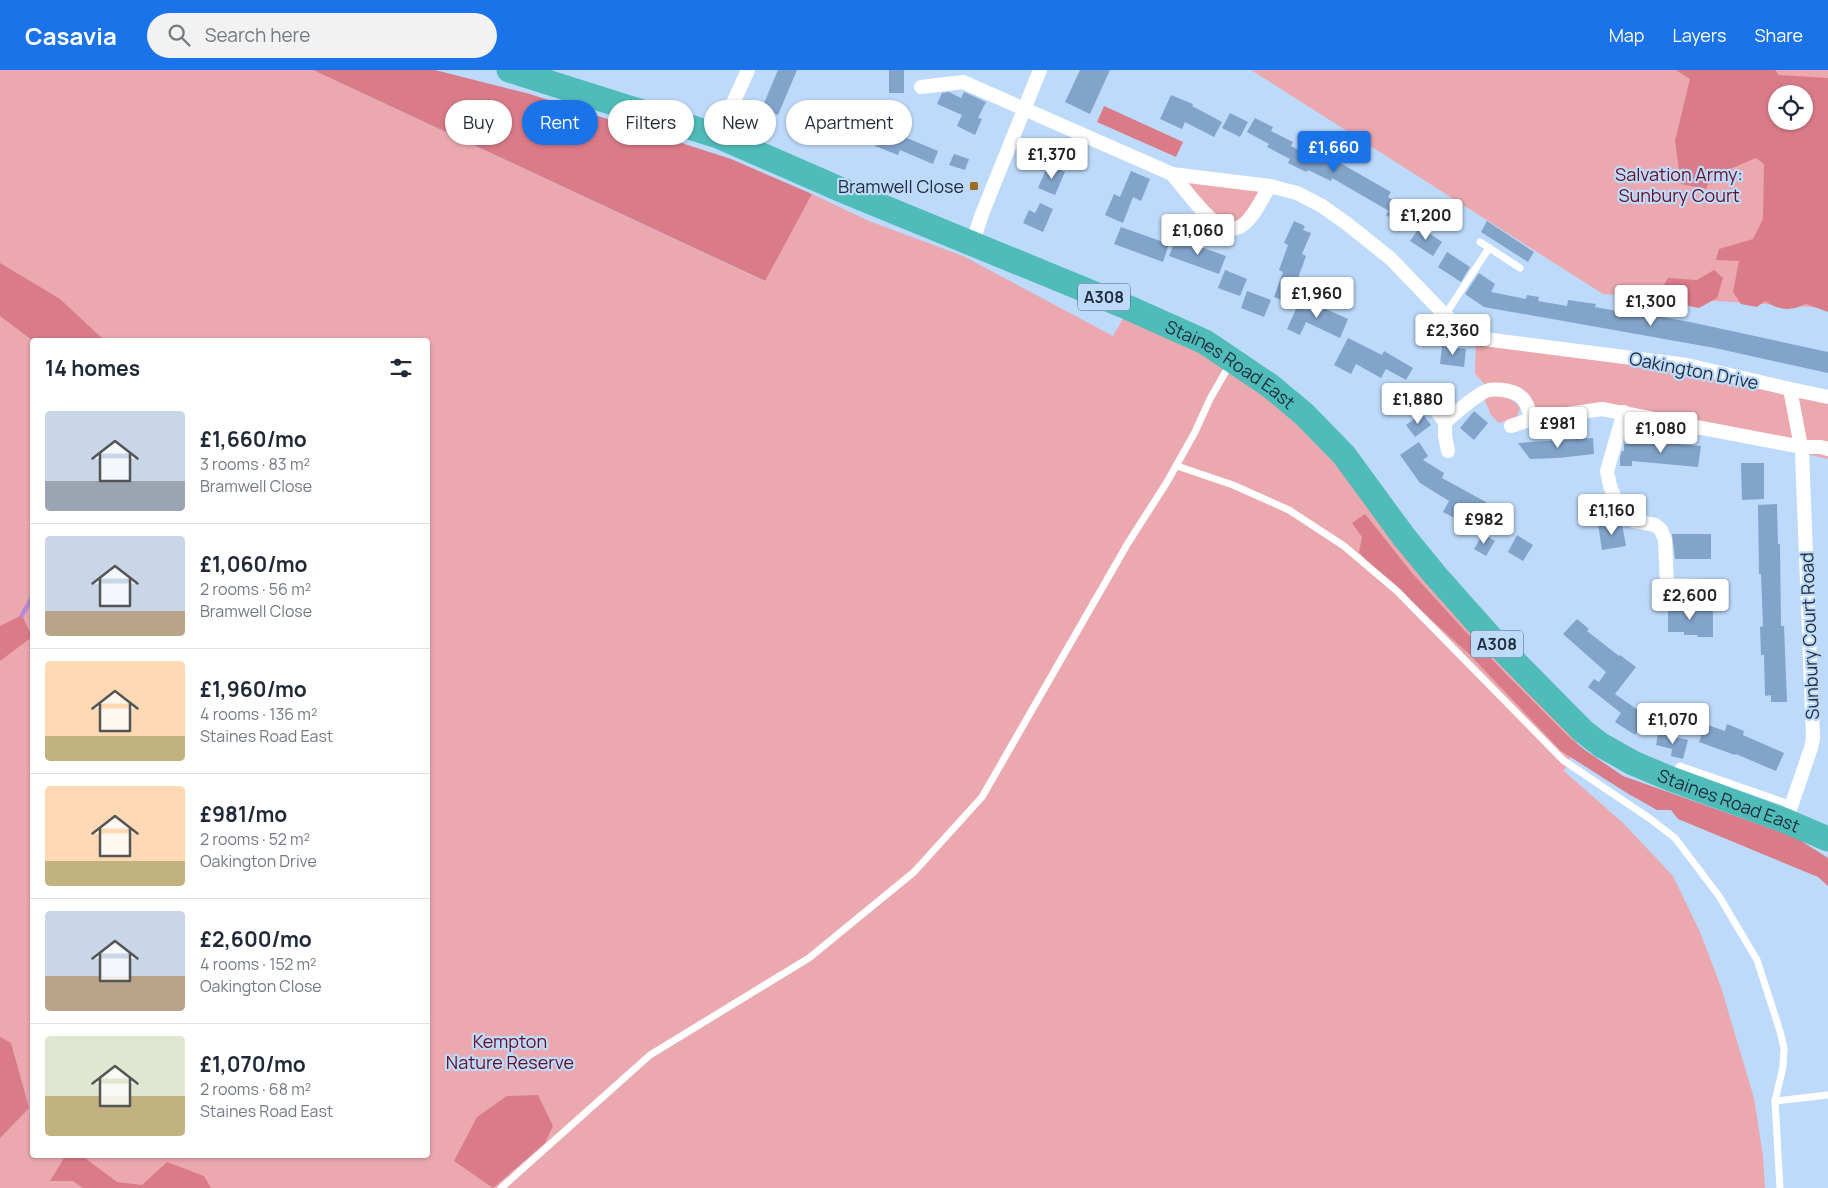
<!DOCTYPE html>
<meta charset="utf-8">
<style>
body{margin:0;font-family:Manrope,sans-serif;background:#f2f2f3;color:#1f2937;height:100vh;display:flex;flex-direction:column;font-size:19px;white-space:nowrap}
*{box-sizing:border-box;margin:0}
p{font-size:16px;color:#747a83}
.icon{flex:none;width:28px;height:28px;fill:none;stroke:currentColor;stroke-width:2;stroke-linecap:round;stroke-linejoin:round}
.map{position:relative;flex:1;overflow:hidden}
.panel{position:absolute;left:30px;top:268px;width:400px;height:820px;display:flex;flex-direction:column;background:#fff;border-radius:5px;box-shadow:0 1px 4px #0004}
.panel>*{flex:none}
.banner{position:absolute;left:445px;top:30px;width:475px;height:45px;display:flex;gap:10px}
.controls{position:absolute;left:1768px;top:15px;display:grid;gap:10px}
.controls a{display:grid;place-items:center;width:45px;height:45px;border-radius:50%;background:#fff;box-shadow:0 1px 4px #0004;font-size:25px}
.price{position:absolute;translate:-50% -42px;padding:0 11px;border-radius:5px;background:#fff;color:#222;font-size:16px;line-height:32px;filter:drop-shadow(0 1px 2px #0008)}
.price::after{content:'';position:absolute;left:50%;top:30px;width:15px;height:11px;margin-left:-8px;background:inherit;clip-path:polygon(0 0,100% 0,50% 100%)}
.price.current{background:#1a73e8;color:#fff}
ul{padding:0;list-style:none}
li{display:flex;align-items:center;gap:15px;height:125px;padding:0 15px}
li+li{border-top:1px solid #e0e1e3}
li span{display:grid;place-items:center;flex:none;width:140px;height:100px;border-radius:5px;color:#555}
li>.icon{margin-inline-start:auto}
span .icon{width:60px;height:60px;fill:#fffc;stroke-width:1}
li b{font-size:21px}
h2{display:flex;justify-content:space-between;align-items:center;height:60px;padding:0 15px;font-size:21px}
.tag{padding:0 18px;border-radius:22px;background:#fff;box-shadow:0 1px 4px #0004;font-size:18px;line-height:45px}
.tag.current{background:#1a73e8;color:#fff}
header{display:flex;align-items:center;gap:30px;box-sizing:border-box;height:70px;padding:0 25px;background:#1a73e8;color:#fff}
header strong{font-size:24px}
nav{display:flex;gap:28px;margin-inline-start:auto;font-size:18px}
.search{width:350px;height:45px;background:#f2f2f3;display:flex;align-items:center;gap:12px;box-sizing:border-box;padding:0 18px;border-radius:28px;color:#747a83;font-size:19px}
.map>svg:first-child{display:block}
.green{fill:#eba8af;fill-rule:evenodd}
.forest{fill:#da7b88;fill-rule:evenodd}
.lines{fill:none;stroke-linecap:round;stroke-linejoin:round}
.stream{stroke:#b88ad4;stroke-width:4.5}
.building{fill:#82a3ca}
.lane{stroke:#fff;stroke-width:7}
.street{stroke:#fff;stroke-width:14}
.highway{stroke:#50bcb9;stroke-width:25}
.poi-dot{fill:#9f6c22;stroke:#bedafa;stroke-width:2}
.labels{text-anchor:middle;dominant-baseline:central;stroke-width:4.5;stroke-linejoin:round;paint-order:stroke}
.shield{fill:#bedafa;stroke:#4f6074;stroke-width:1}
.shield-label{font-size:16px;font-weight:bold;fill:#1f2c3b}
.park-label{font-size:18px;fill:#650f25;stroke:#bedafa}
.poi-label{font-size:18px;fill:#1f2c3b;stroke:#bedafa;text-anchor:end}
.street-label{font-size:18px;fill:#1f2c3b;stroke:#bedafa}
</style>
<header>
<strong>Casavia</strong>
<div class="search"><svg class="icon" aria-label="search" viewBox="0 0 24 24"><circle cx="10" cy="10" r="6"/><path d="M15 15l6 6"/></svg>Search here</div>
<nav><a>Map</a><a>Layers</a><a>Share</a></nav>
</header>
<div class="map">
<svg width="1828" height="1118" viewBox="0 0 1828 1118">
<rect width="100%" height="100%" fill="#bedafa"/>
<g class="green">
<path d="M0,0h313l451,211 48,-87 57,27 94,35 150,80 16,-28 140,77 314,346 -19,40 59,52 50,53 27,56 21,55 33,111 9,58 2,32h-1765zM32,270h396v815h-396z"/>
<path d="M1251,0h577v238l-225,-14zM1776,24h28v27h-28z"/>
<polygon points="1172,104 1270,116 1247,152 1228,158"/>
<polygon points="1476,268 1597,283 1828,327 1828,389 1624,342 1532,349 1527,333 1490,320 1475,304"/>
<path d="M1493,326c12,0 20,3 27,12l-3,9 -18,6 -8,-8 -7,-17z"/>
</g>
<g class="forest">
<polygon points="313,0 435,0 530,24 731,89 812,124 765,211"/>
<path d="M1676,0h99l4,5 49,3v234l-22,-8c-15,7 -26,7 -41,-3l-8,6 -16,-3 -8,-12 6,-31 -23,-1 3,-11 34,-10 10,-20 1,-55 -8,-6 -33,14h-9l-8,17 -25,-5 -6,-43 15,-62zM1776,24h28v27h-28z"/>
<polygon points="1104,36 1183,72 1176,87 1097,52"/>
<polygon points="0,193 60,229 104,270 32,270 0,246"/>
<polygon points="1714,200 1723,208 1717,228 1699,238 1665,231 1661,220 1668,208 1697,210"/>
<polygon points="1365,444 1412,503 1464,560 1507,605 1569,667 1585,680 1623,706 1795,767 1828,788 1828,816 1818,807 1678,749 1671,740 1657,740 1627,723 1561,681 1469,584 1370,494 1359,482 1362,467 1352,453"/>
<polygon points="22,545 32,567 0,591 0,556"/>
<polygon points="0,967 11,973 29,1038 0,1068"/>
<polygon points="538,1025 553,1056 545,1073 493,1118 454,1091 477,1047 507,1026"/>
<polygon points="66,1085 81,1085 117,1112 142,1115 167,1092 204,1106 211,1118 83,1118 73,1111 50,1111"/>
</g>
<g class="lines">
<polyline class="stream" points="22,545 32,528"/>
</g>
<g class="building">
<polygon points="778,0 797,0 778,45 762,38"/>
<rect x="889" y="0" width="15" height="23"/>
<polygon points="1080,0 1110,0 1090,44 1065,32"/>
<polygon points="949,22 961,28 964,22 986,32 978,48 982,49 975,65 957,56 962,45 937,34 942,23"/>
<polygon points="1171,25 1193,34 1192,36 1222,52 1214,67 1185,52 1182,59 1160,49"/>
<polygon points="825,31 871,51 871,53 938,81 933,94 900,80 898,85 875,76 876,74 817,52"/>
<polygon points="1230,43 1248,52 1240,67 1222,58"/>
<polygon points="1255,48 1273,57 1271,61 1293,72 1291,76 1316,89 1320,80 1341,91 1340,93 1391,122 1388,127 1422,149 1417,158 1412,155 1409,159 1386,145 1389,141 1332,108 1331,111 1308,100 1306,102 1288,93 1290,89 1267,77 1269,74 1247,62"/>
<polygon points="1068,70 1083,77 1073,100 1057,94"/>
<polygon points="954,84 969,89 965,100 949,95"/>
<polygon points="1048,95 1065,102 1055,125 1038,118"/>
<polygon points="1131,101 1150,109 1141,131 1133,127 1123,153 1105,145 1114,124 1120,127"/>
<polygon points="1040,133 1053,139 1043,162 1023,153 1029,140 1035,143"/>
<polygon points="1294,151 1305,156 1303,160 1311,163 1302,184 1306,186 1297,211 1300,213 1292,234 1274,227 1283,202 1279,200 1288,175 1284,173"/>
<polygon points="1487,151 1534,182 1528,192 1481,162"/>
<polygon points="1121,157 1169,174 1163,192 1114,174"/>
<polygon points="1420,157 1442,172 1433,186 1410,171"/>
<polygon points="1176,168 1226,186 1219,204 1169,186"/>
<polygon points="1447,182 1470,197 1461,212 1438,197"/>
<polygon points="1225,200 1247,209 1240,226 1218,218"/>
<polygon points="1479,203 1495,214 1491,222 1526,229 1527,225 1539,227 1538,231 1567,236 1568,230 1596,234 1595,237 1656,248 1656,246 1690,252 1828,282 1828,303 1715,278 1484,237 1465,224"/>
<polygon points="1247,221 1271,230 1264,247 1241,238"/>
<polygon points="1301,228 1348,249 1340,268 1306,252 1300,265 1287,259"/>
<polygon points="1348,268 1382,285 1384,281 1413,298 1406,310 1386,299 1381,308 1356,294 1351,304 1334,295"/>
<polygon points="1442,276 1466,279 1464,297 1440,294"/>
<polygon points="1474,341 1488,353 1474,370 1460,358"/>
<polygon points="1422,343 1431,355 1415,367 1406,355"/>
<polygon points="1593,368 1594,384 1558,388 1530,389 1518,373"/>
<polygon points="1639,371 1701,376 1698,397 1632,391 1632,396 1620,396 1620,387 1622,381 1624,381 1624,374 1639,374"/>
<polygon points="1419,372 1428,386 1423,390 1444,403 1442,408 1486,432 1472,457 1443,442 1449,431 1420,413 1400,385"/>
<polygon points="1741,393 1764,393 1764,429 1742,430"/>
<polygon points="1777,434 1778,474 1780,474 1781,556 1784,556 1787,632 1771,632 1771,625 1765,626 1764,585 1761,585 1760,557 1763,556 1761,504 1759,504 1758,435"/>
<polygon points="1611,452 1612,455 1622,454 1626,476 1602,480 1598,454"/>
<polygon points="1483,464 1495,471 1486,486 1474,479"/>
<polygon points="1672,464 1711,464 1711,489 1675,489"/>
<polygon points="1517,465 1533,475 1523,491 1508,482"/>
<polygon points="1668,535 1685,535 1685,540 1713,540 1713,567 1698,567 1697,565 1684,565 1684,562 1668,562"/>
<polygon points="1577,549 1589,559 1587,561 1619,586 1620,585 1636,597 1615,624 1648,647 1635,665 1615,652 1621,643 1588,617 1594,609 1599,612 1606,602 1563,564"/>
<polygon points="1705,654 1725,661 1727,654 1744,661 1743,665 1784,683 1776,701 1736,684 1735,685 1699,672"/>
<polygon points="1658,663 1688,670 1683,689 1671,686 1672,679 1656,675"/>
</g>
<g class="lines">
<g class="lane">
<polyline points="1480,172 1520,198"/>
<polyline points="1445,245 1489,178"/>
<polyline points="1177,396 1233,415 1289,440 1344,476 1397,521 1563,690 1649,748 1675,768 1719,826 1757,890 1780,961 1784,978 1783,997 1775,1031 1780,1118"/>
<polyline points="1674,705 1680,696 1792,735"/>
<polyline points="1775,1031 1828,1025"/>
<polyline points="501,1118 650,985 809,888 914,802 982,727 1128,473 1167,412 1195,362 1210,329 1230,294"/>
</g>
<g class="street">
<polyline points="921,17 963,12 1172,104 1270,116 1297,123 1322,136 1346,153 1390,188 1445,245 1476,268 1687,295 1790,319 1802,382 1813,668 1811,678 1786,751"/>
<polyline points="718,66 748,0"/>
<path d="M1172,104c10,12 34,44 47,51 6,4 16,5 22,1 11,-5 22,-30 29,-40"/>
<polyline points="972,174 982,144 1040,0"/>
<polyline points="1790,319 1828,327"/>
<polyline points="1432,335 1445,352"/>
<polyline points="1624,342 1607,401 1610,416 1616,431 1623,442 1634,451 1655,455 1661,460 1665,470 1667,515 1705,516"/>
<polyline points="1511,356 1532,349 1602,339 1802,377 1821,377 1828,379"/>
<path d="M1448,381l-3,-15v-14c10,-8 34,-30 44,-32 6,-1 14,0 20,1 16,4 18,13 23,28"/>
</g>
<path class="highway" id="s1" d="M509,0l209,66 126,55 285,117 76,34 64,43 35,29 40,41 60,82 32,39 56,63 91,92 18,14 32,18 38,16 115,42 42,18"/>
</g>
<rect class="poi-dot" x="969" y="111" width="10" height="10" rx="2.5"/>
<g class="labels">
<g class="shield">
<rect x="1078" y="213.5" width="52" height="27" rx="4"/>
<rect x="1471" y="560.5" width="52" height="27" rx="4"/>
</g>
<g class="shield-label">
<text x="1104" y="227">A308</text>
<text x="1497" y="574">A308</text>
</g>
<g class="park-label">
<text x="1679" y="104">Salvation Army:<tspan x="1679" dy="21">Sunbury Court</tspan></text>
<text x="510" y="971">Kempton<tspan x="510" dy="21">Nature Reserve</tspan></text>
</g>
<g class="poi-label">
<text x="964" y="116">Bramwell Close</text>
</g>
<g class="street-label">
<text stroke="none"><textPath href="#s1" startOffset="781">Staines Road East</textPath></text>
<text transform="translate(1694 300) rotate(11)">Oakington Drive</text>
<text transform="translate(1809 566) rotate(-92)">Sunbury Court Road</text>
<text stroke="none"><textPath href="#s1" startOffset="1456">Staines Road East</textPath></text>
</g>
</g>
</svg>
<div class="controls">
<a><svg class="icon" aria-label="locate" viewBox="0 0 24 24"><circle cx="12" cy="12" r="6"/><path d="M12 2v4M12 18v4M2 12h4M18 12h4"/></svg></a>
</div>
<b class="price current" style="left:1334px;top:103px">£1,660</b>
<b class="price" style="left:1052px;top:110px">£1,370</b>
<b class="price" style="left:1426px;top:171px">£1,200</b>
<b class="price" style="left:1198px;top:186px">£1,060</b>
<b class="price" style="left:1317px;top:249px">£1,960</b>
<b class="price" style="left:1651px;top:257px">£1,300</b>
<b class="price" style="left:1453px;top:286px">£2,360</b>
<b class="price" style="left:1418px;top:355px">£1,880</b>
<b class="price" style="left:1558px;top:379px">£981</b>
<b class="price" style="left:1661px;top:384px">£1,080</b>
<b class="price" style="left:1612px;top:466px">£1,160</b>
<b class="price" style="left:1484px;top:475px">£982</b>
<b class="price" style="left:1690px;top:551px">£2,600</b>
<b class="price" style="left:1673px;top:675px">£1,070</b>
<div class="banner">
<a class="tag">Buy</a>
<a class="tag current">Rent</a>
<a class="tag">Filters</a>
<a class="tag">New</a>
<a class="tag">Apartment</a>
</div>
<section class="panel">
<h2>14 homes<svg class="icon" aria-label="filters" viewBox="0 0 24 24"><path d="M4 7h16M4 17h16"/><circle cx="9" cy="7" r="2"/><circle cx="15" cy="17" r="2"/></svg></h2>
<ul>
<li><span style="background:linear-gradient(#c9d6e8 70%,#9aa5b1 0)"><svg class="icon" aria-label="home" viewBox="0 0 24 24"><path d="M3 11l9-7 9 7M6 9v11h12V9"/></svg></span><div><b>£1,660/mo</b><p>3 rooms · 83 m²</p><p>Bramwell Close</p></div></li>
<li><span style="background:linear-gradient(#c9d6e8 75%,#b9a48a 0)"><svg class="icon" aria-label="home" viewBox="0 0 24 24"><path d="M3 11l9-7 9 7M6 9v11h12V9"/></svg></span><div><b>£1,060/mo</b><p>2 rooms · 56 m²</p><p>Bramwell Close</p></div></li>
<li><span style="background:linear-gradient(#ffd9b3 75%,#c2b280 0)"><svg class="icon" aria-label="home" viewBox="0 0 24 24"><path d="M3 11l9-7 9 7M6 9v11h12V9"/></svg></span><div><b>£1,960/mo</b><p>4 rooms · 136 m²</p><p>Staines Road East</p></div></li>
<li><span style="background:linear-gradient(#ffd9b3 75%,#c2b280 0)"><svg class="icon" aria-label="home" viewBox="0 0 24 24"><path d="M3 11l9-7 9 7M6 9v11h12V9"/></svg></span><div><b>£981/mo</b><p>2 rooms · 52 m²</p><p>Oakington Drive</p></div></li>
<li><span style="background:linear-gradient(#c9d6e8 65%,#b9a48a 0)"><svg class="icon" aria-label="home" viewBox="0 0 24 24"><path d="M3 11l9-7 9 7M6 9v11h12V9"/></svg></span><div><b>£2,600/mo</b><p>4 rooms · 152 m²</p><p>Oakington Close</p></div></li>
<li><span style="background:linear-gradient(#dfe7d0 60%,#c2b280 0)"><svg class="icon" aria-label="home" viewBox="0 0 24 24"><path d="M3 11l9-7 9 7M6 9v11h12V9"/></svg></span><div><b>£1,070/mo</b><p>2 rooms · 68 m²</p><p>Staines Road East</p></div></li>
</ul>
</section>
</div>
